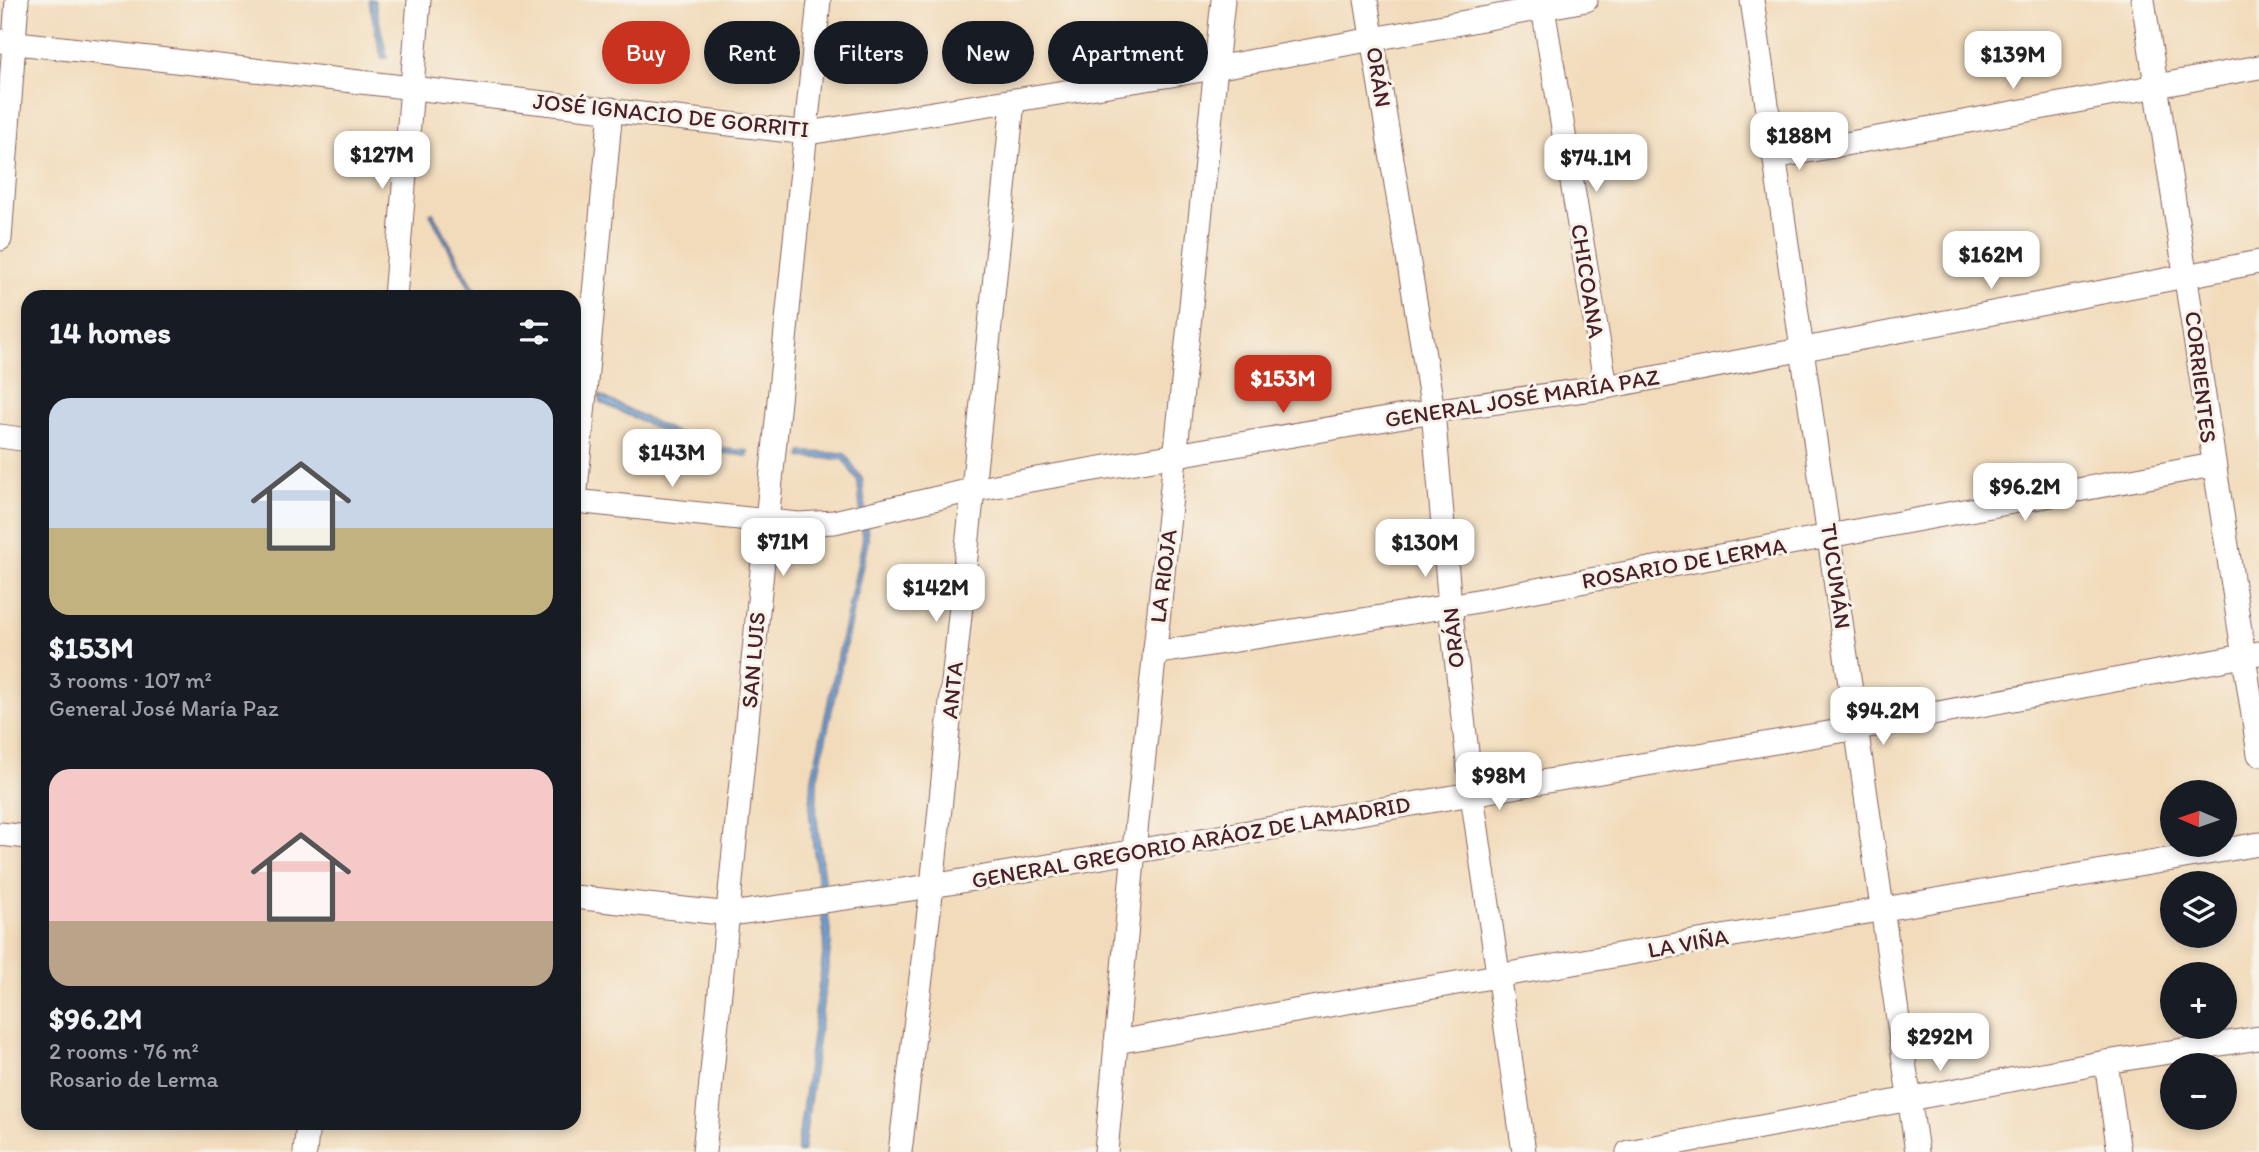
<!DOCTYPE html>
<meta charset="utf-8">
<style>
body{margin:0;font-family:Itim,sans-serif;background:#20242c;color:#f1f3f6;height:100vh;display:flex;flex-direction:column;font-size:26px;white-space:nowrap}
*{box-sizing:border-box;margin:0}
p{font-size:23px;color:#9ea1a6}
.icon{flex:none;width:38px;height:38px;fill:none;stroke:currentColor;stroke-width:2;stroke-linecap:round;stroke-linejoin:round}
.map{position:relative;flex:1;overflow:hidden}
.panel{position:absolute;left:21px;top:290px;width:560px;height:840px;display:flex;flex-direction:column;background:#171b24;border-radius:21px;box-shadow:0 4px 10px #0003}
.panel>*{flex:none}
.banner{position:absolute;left:602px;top:21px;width:665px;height:63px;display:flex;gap:14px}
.needle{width:46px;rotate:272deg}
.controls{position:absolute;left:2160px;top:780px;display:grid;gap:14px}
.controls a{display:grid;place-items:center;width:77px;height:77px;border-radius:50%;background:#171b24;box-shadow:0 4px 10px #0003;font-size:35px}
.price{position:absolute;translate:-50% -60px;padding:0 16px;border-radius:14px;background:#fff;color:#222;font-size:23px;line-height:46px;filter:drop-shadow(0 2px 4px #0008)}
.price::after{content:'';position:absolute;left:50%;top:42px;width:21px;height:16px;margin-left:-10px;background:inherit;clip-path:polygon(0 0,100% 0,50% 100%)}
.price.selected{background:#c8321e;color:#fff}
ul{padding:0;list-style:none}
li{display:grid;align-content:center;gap:14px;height:371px;padding:0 28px}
li span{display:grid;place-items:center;height:217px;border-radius:21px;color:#555}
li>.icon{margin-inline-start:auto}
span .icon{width:126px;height:126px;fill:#fffc;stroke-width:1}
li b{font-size:30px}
h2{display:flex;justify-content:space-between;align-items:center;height:84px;padding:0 28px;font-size:30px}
.chip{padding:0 24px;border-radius:32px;background:#171b24;box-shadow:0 4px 10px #0003;font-size:24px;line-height:63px}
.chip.selected{background:#c8321e;color:#fff}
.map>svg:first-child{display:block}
.water{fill:#6ba6dc;stroke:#5a6284;stroke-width:2}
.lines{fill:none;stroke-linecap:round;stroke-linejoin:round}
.minor-casing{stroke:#85615d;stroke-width:25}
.minor{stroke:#fff;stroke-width:23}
.labels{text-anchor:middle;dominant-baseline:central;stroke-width:6;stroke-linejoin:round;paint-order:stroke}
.street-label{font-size:23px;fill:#4a1f2b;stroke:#f7f3e8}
</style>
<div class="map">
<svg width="2259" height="1152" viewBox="0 0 2259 1152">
<rect width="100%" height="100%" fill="#f7f3e8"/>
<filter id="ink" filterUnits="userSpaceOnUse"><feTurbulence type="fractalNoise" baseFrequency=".0143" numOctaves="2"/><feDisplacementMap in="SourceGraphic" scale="14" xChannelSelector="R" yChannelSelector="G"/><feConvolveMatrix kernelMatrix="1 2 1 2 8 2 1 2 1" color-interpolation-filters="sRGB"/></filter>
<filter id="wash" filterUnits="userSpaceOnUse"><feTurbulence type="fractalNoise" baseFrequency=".00686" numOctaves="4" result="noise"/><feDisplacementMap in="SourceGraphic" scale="28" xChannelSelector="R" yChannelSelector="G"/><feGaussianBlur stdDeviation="1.57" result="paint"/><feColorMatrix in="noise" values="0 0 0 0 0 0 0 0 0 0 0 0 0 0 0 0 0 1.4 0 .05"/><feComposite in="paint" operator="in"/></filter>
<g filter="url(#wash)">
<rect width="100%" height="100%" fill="#f2dbbb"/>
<g class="water">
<polygon points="369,0 374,0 387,58 382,58"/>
<polygon points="433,213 479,297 475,297 430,214"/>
<polygon points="599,395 707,448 748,451 748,456 705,451 600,402"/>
<polygon points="802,452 845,454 862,479 868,540 817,779 816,815 831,942 803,1152 797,1152 825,942 810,815 812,779 863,540 858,481 843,459 801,457"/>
</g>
</g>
<g filter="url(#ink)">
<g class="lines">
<defs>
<g id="minor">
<polyline points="1366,0 1433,411 1450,606 1472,795 1524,1152"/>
<polyline points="1752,0 1917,1152"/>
<polyline points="2143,0 2259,754"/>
<polyline points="1543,8 1606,387"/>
<polyline points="0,41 808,133 1215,68 1586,0"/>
<polyline points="1775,157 2259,67"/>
<polyline points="0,239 17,0"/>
<polyline points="395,298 419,0"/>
<polyline points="0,436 28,440"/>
<polyline points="574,501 798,524 834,522 972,490 1433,411 1606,387 2259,262"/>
<polyline points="575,501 611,109"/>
<polyline points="1154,653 1450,606 2213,465"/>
<polyline points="0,834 28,837"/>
<polyline points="574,897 730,914 932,886 1858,728 2259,653"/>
<polyline points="1116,1042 2259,844"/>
<polyline points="2106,1062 2119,1152"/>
<polyline points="305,1152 308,1124"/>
<polyline points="704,1152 819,0"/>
<polyline points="900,1152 932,886 1013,102"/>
<polyline points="1106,1152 1134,850 1223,0"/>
<polyline points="1628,1152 2106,1062 2259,1038"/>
</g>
</defs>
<use href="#minor" class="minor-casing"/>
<use href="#minor" class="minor"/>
</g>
</g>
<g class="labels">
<g class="street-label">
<text transform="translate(1379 77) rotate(81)">ORÁN</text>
<text transform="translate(671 115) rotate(6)">JOSÉ IGNACIO DE GORRITI</text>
<text transform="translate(1588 281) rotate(81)">CHICOANA</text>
<text transform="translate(2201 377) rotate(83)">CORRIENTES</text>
<text transform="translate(1522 398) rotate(-9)">GENERAL JOSÉ MARÍA PAZ</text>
<text transform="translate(1684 563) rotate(-10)">ROSARIO DE LERMA</text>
<text transform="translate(1163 576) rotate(-83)">LA RIOJA</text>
<text transform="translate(1836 576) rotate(82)">TUCUMÁN</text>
<text transform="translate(1453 638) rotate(-96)">ORÁN</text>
<text transform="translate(753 660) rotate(-85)">SAN LUIS</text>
<text transform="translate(952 690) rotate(-84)">ANTA</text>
<text transform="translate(1191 842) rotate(-10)">GENERAL GREGORIO ARÁOZ DE LAMADRID</text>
<text transform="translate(1688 943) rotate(-10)">LA VIÑA</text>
</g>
</g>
</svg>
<div class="controls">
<a><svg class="needle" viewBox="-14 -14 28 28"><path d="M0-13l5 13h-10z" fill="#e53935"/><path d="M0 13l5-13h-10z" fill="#9ea1a6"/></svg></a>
<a><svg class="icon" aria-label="layers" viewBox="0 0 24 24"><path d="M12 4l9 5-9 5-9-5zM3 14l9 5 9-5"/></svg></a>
<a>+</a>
<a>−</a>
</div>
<b class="price" style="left:2013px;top:91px">$139M</b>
<b class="price" style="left:1799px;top:172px">$188M</b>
<b class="price" style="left:382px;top:191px">$127M</b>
<b class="price" style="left:1596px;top:194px">$74.1M</b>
<b class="price" style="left:1991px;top:291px">$162M</b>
<b class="price selected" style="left:1283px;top:415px">$153M</b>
<b class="price" style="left:672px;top:489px">$143M</b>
<b class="price" style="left:2025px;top:523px">$96.2M</b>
<b class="price" style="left:783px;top:578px">$71M</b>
<b class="price" style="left:1425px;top:579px">$130M</b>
<b class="price" style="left:936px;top:624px">$142M</b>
<b class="price" style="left:1883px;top:747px">$94.2M</b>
<b class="price" style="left:1499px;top:812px">$98M</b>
<b class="price" style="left:1940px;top:1073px">$292M</b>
<div class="banner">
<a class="chip selected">Buy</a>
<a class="chip">Rent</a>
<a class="chip">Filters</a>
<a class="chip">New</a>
<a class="chip">Apartment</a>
</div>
<section class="panel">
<h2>14 homes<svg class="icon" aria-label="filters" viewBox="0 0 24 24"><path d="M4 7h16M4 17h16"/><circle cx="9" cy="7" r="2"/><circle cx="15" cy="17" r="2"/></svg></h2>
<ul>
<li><span style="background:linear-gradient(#c9d6e8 60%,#c2b280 0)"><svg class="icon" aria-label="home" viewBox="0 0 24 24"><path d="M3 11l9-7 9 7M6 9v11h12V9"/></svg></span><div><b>$153M</b><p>3 rooms · 107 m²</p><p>General José María Paz</p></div></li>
<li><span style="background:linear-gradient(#f6c9c9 70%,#b9a48a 0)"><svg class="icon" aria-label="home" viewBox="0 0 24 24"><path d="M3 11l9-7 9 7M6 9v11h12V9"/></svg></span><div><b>$96.2M</b><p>2 rooms · 76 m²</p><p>Rosario de Lerma</p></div></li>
</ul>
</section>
</div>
